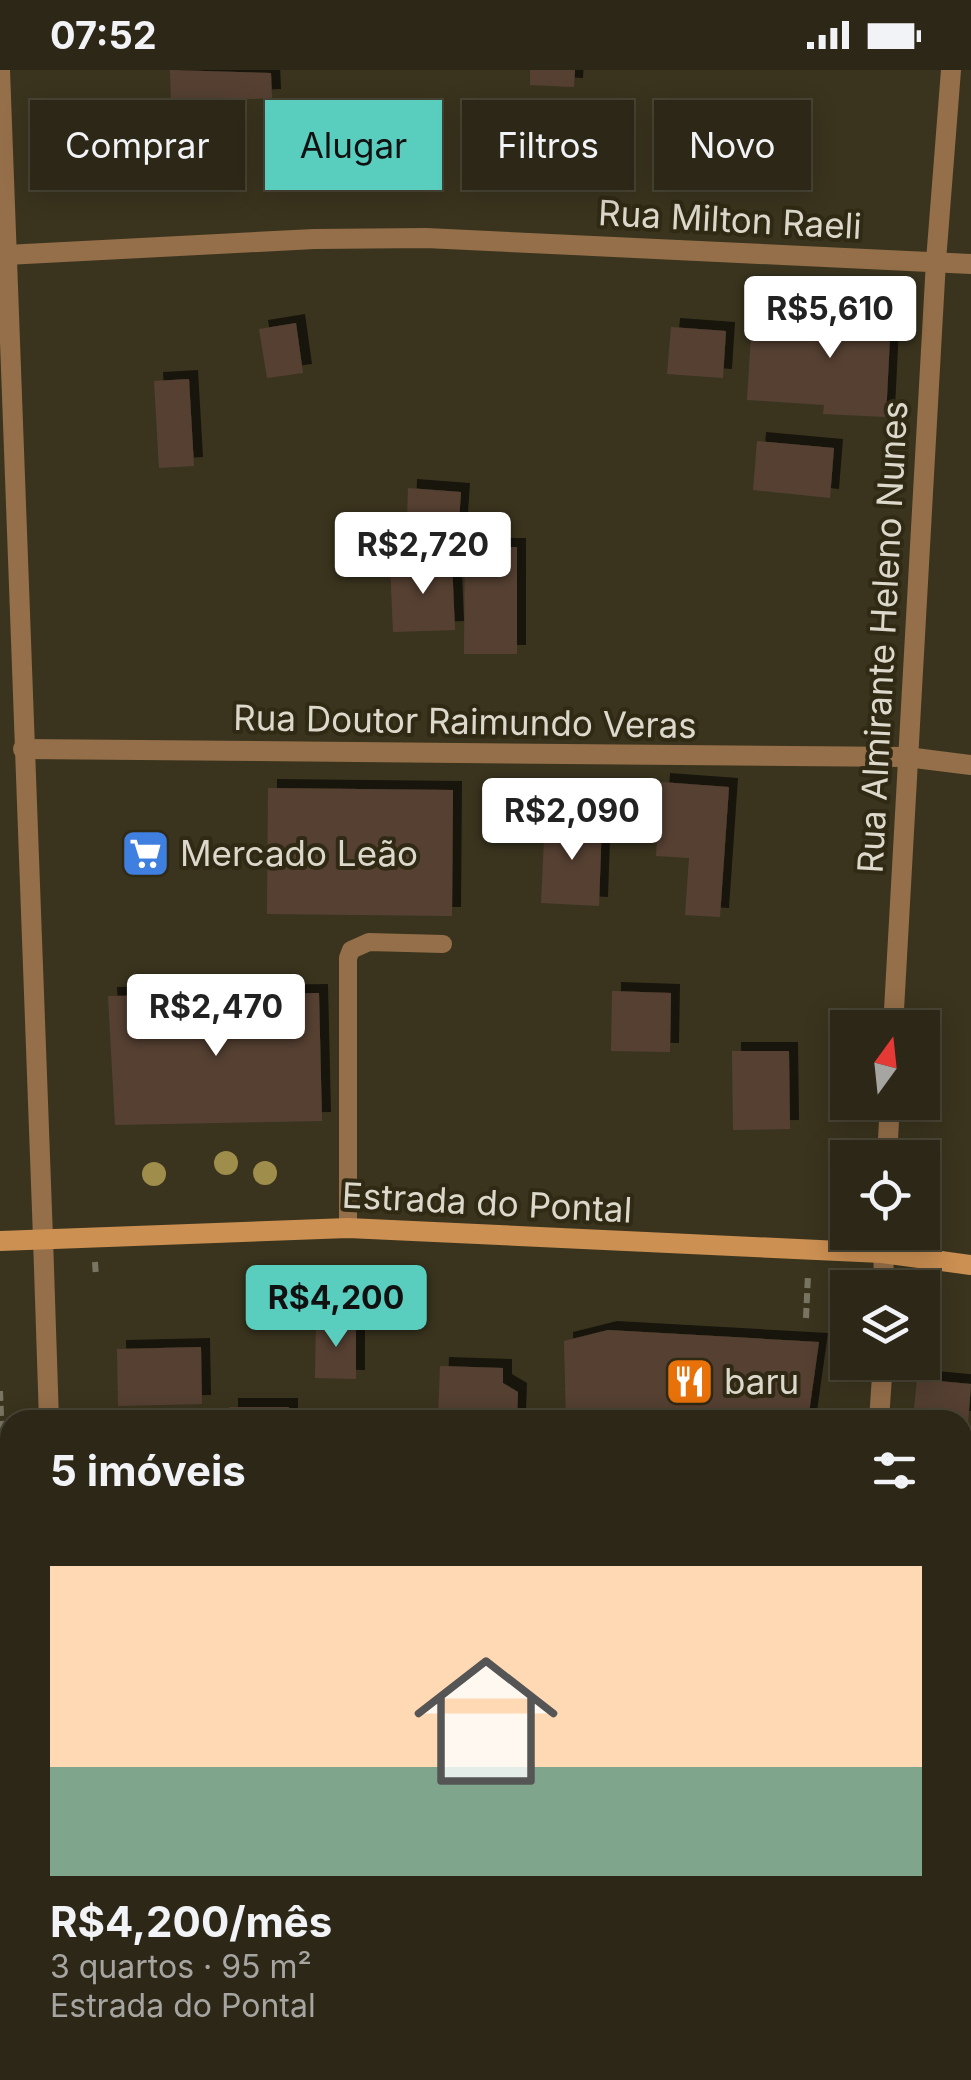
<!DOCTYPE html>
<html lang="pt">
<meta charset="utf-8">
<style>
body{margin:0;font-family:Inter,sans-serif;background:#342f1f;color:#f1f3f6;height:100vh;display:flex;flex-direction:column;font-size:38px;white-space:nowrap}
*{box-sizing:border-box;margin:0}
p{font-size:32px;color:#a6a5a1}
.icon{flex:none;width:55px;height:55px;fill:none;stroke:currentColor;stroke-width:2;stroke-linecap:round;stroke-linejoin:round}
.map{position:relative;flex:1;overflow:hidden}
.details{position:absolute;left:0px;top:1340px;width:972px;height:670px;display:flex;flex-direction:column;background:#2c2716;border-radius:30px 30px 0 0;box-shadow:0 5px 25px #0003,0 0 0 2px #484435}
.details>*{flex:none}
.banner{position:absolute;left:30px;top:30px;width:912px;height:90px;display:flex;gap:20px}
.needle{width:65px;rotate:15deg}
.fabs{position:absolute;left:830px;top:940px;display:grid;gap:20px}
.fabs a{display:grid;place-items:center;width:110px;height:110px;border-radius:0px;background:#2c2716;box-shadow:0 5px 25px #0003,0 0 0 2px #484435;font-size:50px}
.price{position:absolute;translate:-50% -85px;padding:0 22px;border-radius:10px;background:#fff;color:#222;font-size:32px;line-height:65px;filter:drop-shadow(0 2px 5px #0008)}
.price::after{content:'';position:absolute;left:50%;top:60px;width:30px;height:22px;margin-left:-15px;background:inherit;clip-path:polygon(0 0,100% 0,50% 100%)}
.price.selected{background:#59cebf;color:#111}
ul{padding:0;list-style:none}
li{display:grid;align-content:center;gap:20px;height:530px;padding:0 50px}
li span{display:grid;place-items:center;height:310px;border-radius:0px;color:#555}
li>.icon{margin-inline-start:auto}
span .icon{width:180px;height:180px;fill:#fffc;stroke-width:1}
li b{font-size:42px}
h2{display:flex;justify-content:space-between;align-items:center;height:120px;padding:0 50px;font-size:42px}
.tag{padding:0 35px;border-radius:0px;background:#2c2716;box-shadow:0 5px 25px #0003,0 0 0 2px #484435;font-size:35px;line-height:90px}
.tag.selected{background:#59cebf;color:#111}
.status{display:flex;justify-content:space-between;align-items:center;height:70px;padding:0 50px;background:#2c2716;direction:ltr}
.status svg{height:28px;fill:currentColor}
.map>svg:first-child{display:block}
.green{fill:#574803}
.sand{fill:#443b1b}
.building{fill:#554133;filter:url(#shadow)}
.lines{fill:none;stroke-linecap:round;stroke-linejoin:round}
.path{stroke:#7a7562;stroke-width:6;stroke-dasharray:10 5;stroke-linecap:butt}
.service{stroke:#956f4a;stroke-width:18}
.minor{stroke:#956f4a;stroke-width:20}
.tertiary{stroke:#956f4a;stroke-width:20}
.secondary{stroke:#cc9052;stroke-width:20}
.tree{fill:#9f8d4b}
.labels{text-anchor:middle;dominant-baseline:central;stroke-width:8;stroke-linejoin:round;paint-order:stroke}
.street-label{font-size:35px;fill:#dcd8cb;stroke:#302a14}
.poi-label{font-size:35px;fill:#dcd8cb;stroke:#302a14;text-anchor:start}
</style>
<div class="status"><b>07:52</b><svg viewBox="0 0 49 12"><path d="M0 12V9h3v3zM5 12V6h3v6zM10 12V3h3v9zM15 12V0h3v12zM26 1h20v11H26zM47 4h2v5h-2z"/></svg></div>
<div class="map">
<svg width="971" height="2010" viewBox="0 0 971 2010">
<defs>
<filter id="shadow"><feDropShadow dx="9" dy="-9" stdDeviation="0" flood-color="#0009"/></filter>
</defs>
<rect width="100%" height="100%" fill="#3a341e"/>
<polygon class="green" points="3,1369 10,1455 10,1607 0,1605"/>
<polygon class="sand" points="0,1784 10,1788 10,2000 962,2000 964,1873 971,1879 971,2010 0,2010"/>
<g class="building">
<polygon points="170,0 271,3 272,28 171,33"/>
<polygon points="530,0 575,0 574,17 530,15"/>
<polygon points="79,54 80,86 45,87 45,55"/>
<polygon points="830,224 892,227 886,347 823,344 824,335 747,330 751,266 827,271"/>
<polygon points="296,253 303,303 267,308 259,259"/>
<polygon points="671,257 726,261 723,308 667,304"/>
<polygon points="189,309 194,396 159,398 154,311"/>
<polygon points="757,371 834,378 830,428 753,420"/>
<polygon points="408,418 461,422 459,452 407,449"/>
<polygon points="465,477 517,477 517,584 464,584"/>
<polygon points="452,491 455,560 393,562 390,494"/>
<polygon points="661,712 729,717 720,847 685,845 689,788 656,786"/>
<polygon points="268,718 453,720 452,846 267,844"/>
<polygon points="545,749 602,752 599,836 541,833"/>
<polygon points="612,921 671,923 670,982 611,981"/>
<polygon points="319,923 322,1051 115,1055 108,926"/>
<polygon points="732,981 789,981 790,1059 733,1060"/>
<polygon points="316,1250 356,1251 356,1309 315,1308"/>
<polygon points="608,1260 819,1272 808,1350 566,1350 564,1271"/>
<polygon points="201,1277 202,1334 118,1336 117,1279"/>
<polygon points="440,1296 503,1298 503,1313 518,1322 517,1350 438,1350"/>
<polygon points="917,1309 971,1314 965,1393 962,1393 962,1350 913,1350"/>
<rect x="229" y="1337" width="60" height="13"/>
</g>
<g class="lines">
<g class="path">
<polyline points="95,1192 96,1207"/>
<polyline points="806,1248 808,1205"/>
<polyline points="0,1321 10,1562"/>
<polyline points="962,1726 971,1725"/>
</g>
<polyline class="service" points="348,1158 348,888 351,880 369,872 443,874"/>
<g class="minor">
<polyline points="6,185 314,169 426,168 971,194"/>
<polyline points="23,679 907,687 971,695"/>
<polyline points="893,958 936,191 951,0"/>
<polyline points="887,1088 890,1032"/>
<polyline points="883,1162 884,1218"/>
<polyline points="43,1168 49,1350"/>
<polyline points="879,1350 883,1292"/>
<polyline points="962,1685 971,1686"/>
</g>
<polyline class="tertiary" points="0,0 43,1168"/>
<polyline class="secondary" points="0,1171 348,1158 882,1183 971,1195"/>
</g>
<g class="tree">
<circle cx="226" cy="1093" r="12"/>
<circle cx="265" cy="1103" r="12"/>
<circle cx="154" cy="1104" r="12"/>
</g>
<defs>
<symbol id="supermarket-square" viewBox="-11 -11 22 22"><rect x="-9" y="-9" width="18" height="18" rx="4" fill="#3f7fe0" stroke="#302a14"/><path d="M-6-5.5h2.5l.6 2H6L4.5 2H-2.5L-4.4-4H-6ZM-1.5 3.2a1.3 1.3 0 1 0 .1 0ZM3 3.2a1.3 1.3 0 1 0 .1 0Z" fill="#fff"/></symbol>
<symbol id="restaurant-square" viewBox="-11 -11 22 22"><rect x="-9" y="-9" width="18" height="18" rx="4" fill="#e8710a" stroke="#302a14"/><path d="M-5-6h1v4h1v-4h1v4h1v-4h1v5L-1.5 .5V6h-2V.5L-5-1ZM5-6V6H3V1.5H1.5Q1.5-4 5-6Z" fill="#fff"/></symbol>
</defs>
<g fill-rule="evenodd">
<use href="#supermarket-square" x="118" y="756" width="55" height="55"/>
<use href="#restaurant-square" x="662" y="1284" width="55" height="55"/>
</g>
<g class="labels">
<g class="street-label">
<text transform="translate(730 149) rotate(3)">Rua Milton Raeli</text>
<text transform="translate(882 567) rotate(-87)">Rua Almirante Heleno Nunes</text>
<text transform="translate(465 651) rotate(1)">Rua Doutor Raimundo Veras</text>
<text transform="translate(487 1132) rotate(3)">Estrada do Pontal</text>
</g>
<g class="poi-label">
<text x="180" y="783">Mercado Leão</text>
<text x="724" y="1311">baru</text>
</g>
</g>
</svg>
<div class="fabs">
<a><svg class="needle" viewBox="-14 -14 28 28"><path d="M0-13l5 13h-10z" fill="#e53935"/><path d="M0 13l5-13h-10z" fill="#a6a5a1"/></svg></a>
<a><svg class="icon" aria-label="locate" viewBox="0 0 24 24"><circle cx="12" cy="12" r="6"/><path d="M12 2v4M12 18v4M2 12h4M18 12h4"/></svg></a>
<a><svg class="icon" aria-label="layers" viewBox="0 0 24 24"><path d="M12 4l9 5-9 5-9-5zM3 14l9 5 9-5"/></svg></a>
</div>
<b class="price" style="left:830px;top:291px">R$5,610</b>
<b class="price" style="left:423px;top:527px">R$2,720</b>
<b class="price" style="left:572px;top:793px">R$2,090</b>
<b class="price" style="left:216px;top:989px">R$2,470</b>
<b class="price selected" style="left:336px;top:1280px">R$4,200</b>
<div class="banner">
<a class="tag">Comprar</a>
<a class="tag selected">Alugar</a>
<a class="tag">Filtros</a>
<a class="tag">Novo</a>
</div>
<section class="details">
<h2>5 imóveis<svg class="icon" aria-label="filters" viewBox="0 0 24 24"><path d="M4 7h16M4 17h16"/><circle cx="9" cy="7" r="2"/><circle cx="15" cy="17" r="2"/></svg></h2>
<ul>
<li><span style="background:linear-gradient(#ffd9b3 65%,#7fa58c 0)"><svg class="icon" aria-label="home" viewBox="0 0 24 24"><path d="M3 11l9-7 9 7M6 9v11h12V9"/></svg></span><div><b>R$4,200/mês</b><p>3 quartos · 95 m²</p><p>Estrada do Pontal</p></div></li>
</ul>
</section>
</div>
